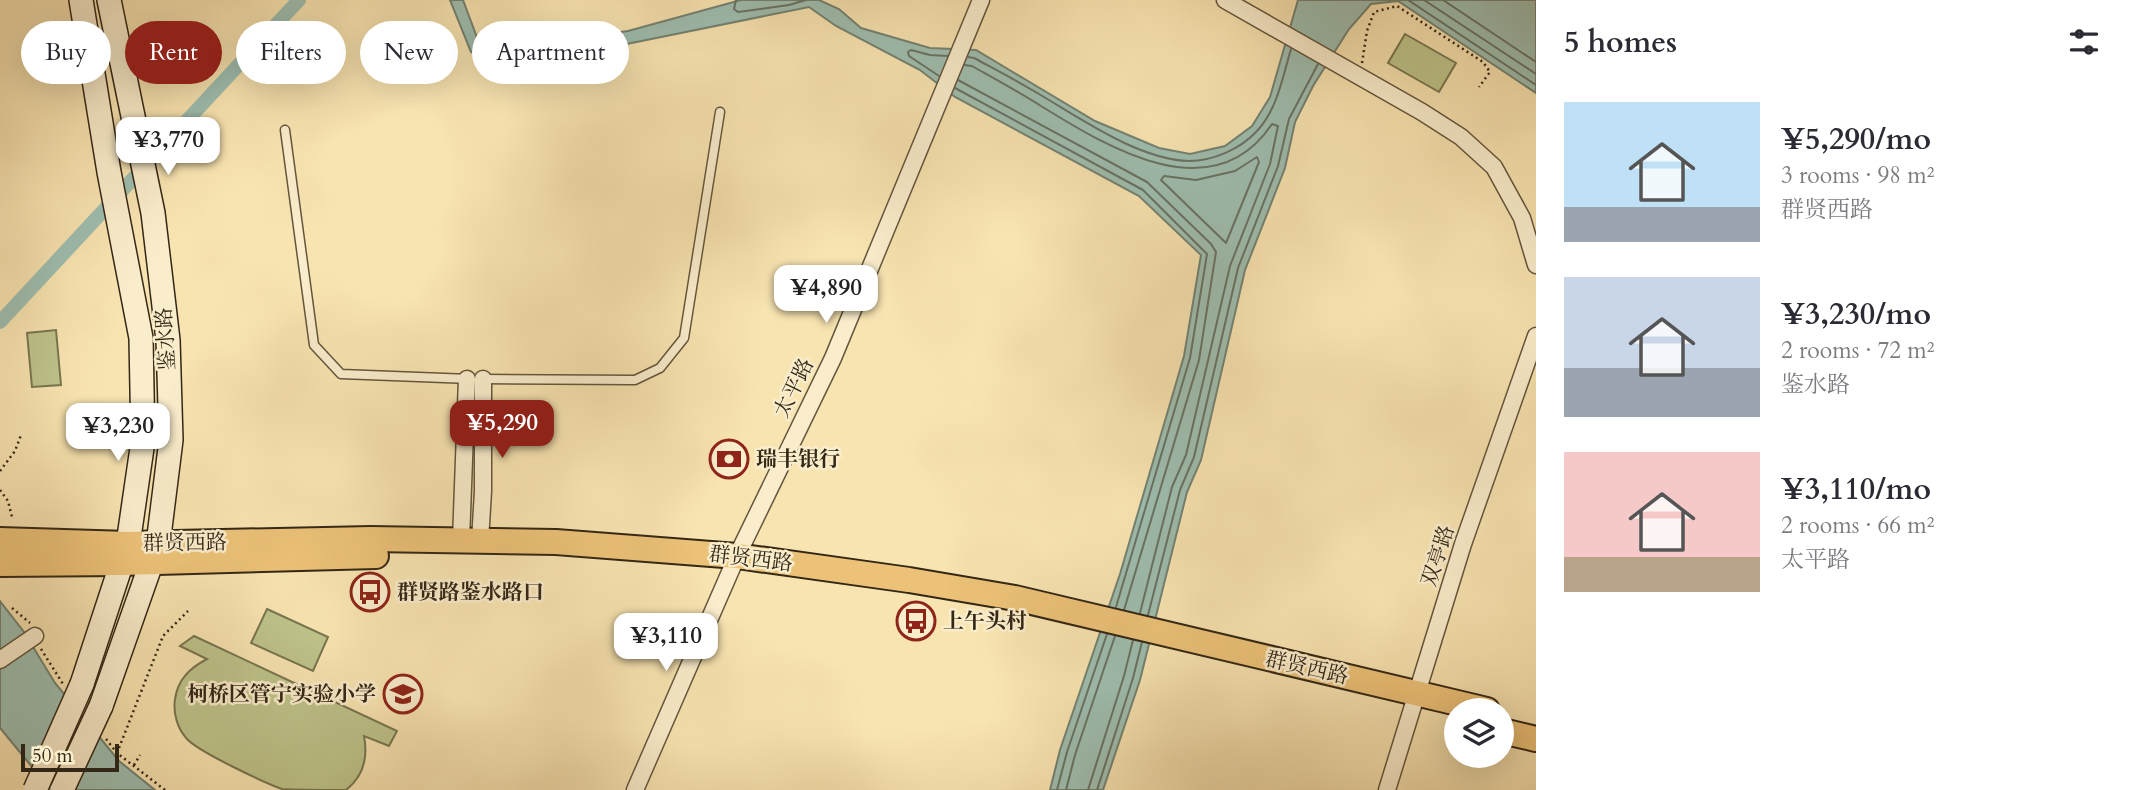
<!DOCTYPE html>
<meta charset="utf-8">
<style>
body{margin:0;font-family:Cardo,"Noto Serif SC",serif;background:#f2f2f3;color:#2b2b33;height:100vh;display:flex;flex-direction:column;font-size:26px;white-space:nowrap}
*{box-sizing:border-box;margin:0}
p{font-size:23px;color:#7c7c81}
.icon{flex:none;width:38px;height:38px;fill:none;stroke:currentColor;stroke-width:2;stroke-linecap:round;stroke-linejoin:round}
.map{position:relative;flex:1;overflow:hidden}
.panel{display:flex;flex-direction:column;background:#fff;width:595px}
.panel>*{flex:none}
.top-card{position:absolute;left:21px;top:21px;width:665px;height:63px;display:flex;gap:14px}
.buttons{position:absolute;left:1444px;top:698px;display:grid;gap:14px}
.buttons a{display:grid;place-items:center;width:70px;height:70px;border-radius:50%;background:#fff;box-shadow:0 7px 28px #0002;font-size:35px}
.scale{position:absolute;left:21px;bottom:18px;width:98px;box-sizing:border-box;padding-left:7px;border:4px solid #332716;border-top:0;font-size:19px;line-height:24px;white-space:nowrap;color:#332716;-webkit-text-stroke:5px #faedcc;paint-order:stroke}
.price{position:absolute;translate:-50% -60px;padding:0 16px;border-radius:14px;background:#fff;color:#222;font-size:23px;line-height:46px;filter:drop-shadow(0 2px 4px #0008)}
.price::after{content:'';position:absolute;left:50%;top:42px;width:21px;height:16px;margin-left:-10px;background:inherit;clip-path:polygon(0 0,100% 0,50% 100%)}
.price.selected{background:#8f2418;color:#fff}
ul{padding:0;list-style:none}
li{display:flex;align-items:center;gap:21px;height:175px;padding:0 28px}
li span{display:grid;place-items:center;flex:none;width:196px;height:140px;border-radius:0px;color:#555}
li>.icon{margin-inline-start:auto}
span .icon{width:84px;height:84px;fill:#fffc;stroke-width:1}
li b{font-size:30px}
h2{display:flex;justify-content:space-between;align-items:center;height:84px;padding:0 28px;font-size:30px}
.pill{padding:0 24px;border-radius:32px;background:#fff;box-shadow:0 7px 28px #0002;font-size:24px;line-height:63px}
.pill.selected{background:#8f2418;color:#fff}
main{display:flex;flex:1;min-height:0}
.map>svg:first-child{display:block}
.green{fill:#bec48b;stroke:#787650;stroke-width:2}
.water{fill:#9ebeb0;stroke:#738272;stroke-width:2}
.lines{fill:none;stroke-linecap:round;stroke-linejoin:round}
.shore{stroke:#687263;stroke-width:2}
.canal{stroke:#9ebeb0;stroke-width:14}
.lane-casing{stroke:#64563d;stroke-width:11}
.street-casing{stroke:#64563d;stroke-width:19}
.secondary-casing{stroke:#332716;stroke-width:26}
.primary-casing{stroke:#332716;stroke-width:28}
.path{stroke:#332716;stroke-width:2.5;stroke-dasharray:2 3.5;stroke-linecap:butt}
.lane{stroke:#faedcc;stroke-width:8}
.street{stroke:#faedcc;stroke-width:16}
.secondary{stroke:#faedcc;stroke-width:23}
.primary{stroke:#ecc278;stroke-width:24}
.secondary-bridge-casing{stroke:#332716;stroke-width:26;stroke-linecap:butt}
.secondary-bridge{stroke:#faedcc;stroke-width:23}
.labels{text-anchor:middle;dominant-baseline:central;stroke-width:5;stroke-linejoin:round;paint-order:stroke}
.street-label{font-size:21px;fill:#332716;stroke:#faedcc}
.poi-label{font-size:21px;font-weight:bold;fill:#332716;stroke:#faedcc;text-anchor:start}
</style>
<main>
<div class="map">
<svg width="1536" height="790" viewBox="0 0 1536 790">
<rect width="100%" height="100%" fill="#f8e4b1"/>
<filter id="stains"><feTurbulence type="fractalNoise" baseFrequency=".00286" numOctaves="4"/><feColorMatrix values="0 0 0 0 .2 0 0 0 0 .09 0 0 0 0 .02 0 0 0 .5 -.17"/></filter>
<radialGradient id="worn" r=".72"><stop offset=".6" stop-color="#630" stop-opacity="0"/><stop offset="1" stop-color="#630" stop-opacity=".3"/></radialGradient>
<g class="green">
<polygon points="1405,34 1456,63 1439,92 1388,63"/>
<polygon points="56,330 61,385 32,387 27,333"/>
<polygon points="267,609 328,637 313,671 251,643"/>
<path d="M194,636l203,95 -8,15 -25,-10c4,21 0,40 -18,54 -17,0 -49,0 -64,-1 -19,-7 -83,-37 -95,-50 -10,-11 -14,-26 -12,-40 3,-20 15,-31 32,-40l-27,-13z"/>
</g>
<g class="water">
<polygon points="450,0 463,0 481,48 580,26 606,34 628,31 741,0 819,0 839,9 861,28 930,48 976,50 1095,121 1159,148 1190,154 1225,146 1252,126 1270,97 1298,0 1536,0 1536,93 1398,1 1371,4 1349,29 1313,86 1295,122 1285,168 1245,270 1201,460 1187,492 1140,680 1103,790 1050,790 1060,750 1120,574 1167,414 1184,356 1201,255 1139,196 955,97 920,70 836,26 809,7 612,47 583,42 489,60 471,52"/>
<polygon points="0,601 24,632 55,683 119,761 155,790 51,790 0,728"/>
</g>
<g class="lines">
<g class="shore">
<polyline points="736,0 734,9 738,12 789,5 806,0"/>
<polyline points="1408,0 1536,85"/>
<polyline points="1424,0 1536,74"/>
<polyline points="1443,0 1536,62"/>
<path d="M968,57l6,1c24,13 47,25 70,39 40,24 97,63 145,64 24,0 51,-12 67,-29 21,-21 27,-56 35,-83"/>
<path d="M964,65l8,1c23,13 47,26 69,40 68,42 172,106 231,18l6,2 -8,38 -40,102 -44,189 -14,32 -32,126"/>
<polyline points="939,76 909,56 908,52 911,50 930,55 948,56"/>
<polyline points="958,80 1147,182 1211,244 1216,252 1199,360 1124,610"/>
<polyline points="955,88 1143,190 1207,254 1190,358 1116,607"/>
<polygon points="1257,157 1259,162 1226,243 1161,180 1164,176 1196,180 1235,171"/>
<polyline points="1148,615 1180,490 1194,457 1238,268 1278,166 1289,119 1318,64"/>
<polyline points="1057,790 1067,752 1107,634"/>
<polyline points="1066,790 1075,755 1115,636"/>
<polyline points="1088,790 1124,676 1133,640"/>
<polyline points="1097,790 1133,678 1142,642"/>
</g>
<polyline class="canal" points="0,322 299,0"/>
<defs>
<g id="lane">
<polyline points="285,130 314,345 341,374 470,379"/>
<polyline points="483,379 635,380 660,368 684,338 720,112"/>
</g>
<g id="street">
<polyline points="1225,0 1422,112 1461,137 1494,167 1522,218 1536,265"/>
<polyline points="461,540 467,379"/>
<polyline points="480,541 483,491 483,379"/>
<polyline points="0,660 35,636"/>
<polyline points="635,790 737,556 833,358 981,0"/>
<polyline points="1387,790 1463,544 1536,336"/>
</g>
<g id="secondary">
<polyline points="81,0 109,172 141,338 143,441 128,544 82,684"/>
<polyline points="101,706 158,544 171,440 168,340 153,213 109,0"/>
</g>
<g id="primary">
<polyline points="0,540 128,544 371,539 556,542 737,556 909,580 1015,598 1487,710"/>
<polyline points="0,564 122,563 376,556"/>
<polyline points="1502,731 1536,739"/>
</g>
</defs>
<use href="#lane" class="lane-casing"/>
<use href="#street" class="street-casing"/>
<use href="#secondary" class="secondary-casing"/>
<use href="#primary" class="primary-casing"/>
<g class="path">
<polyline points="1362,63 1367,31 1374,12 1397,6 1483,62 1490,72 1479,87"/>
<polyline points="0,471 15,451 21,435"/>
<polyline points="0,490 8,501 12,517"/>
<polyline points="12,608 30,623"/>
<polyline points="41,649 63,684"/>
<polyline points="106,739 117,753"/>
<polyline points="134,765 140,755"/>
<polyline points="165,790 117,753 163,636 188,611"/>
</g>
<use href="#lane" class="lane"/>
<use href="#street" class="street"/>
<use href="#secondary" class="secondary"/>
<use href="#primary" class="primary"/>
<defs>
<g id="secondary-bridge">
<polyline points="35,790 82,684"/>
<polyline points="62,790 101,706"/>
</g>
</defs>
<use href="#secondary-bridge" class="secondary-bridge-casing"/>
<use href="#secondary-bridge" class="secondary-bridge"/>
</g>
<defs>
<symbol id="bank-ring" viewBox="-11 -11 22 22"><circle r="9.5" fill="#faedcc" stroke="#8f2418" stroke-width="1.5"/><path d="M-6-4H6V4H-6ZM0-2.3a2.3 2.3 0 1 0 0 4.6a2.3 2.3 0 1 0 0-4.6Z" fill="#8f2418"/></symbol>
<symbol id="bus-ring" viewBox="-11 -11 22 22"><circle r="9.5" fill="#faedcc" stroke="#8f2418" stroke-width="1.5"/><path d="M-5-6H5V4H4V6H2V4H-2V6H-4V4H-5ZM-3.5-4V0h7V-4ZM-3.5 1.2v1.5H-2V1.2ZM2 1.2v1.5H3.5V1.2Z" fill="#8f2418"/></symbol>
<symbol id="school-ring" viewBox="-11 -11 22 22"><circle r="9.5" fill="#faedcc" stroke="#8f2418" stroke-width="1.5"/><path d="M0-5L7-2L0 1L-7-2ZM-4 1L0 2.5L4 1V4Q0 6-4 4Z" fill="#8f2418"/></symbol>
</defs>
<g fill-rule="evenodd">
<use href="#bank-ring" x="707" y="437" width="44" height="44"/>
<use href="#bus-ring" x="348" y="570" width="44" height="44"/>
<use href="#bus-ring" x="894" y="599" width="44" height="44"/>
<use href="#school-ring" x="381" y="672" width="44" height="44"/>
</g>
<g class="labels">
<g class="street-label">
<text transform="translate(166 339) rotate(-94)">鉴水路</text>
<text transform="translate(794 388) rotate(-64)">太平路</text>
<text transform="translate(185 543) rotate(-1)">群贤西路</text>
<text transform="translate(1438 556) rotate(-72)">双亭路</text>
<text transform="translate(751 559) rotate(7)">群贤西路</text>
<text transform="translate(1307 668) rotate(13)">群贤西路</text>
</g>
<g class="poi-label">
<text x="756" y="459">瑞丰银行</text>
<text x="397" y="592">群贤路鉴水路口</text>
<text x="943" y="621">上午头村</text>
<text x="376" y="694" text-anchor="end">柯桥区管宁实验小学</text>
</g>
</g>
<rect width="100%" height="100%" filter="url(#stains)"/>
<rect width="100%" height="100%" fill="url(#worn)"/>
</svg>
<div class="buttons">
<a><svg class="icon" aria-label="layers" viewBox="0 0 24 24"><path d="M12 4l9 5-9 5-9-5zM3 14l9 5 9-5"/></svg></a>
</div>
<div class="scale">50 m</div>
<b class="price" style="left:168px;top:177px">¥3,770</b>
<b class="price" style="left:826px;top:325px">¥4,890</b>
<b class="price selected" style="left:502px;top:460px">¥5,290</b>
<b class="price" style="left:118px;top:463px">¥3,230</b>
<b class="price" style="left:666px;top:673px">¥3,110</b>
<div class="top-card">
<a class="pill">Buy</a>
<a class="pill selected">Rent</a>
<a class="pill">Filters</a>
<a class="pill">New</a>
<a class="pill">Apartment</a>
</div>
</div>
<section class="panel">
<h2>5 homes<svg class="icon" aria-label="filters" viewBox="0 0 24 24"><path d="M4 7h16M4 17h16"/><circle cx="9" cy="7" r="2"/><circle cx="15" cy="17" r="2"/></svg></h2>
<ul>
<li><span style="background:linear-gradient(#bfe0f5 75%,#9aa5b1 0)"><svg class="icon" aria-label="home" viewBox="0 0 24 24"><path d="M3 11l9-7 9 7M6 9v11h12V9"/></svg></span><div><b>¥5,290/mo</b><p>3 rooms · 98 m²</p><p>群贤西路</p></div></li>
<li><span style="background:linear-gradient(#c9d6e8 65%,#9aa5b1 0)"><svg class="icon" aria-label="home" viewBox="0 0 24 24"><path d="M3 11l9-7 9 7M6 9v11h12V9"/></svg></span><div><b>¥3,230/mo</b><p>2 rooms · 72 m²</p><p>鉴水路</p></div></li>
<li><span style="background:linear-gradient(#f6c9c9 75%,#b9a48a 0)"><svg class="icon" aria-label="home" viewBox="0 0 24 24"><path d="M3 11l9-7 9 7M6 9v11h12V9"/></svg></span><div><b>¥3,110/mo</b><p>2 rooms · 66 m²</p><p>太平路</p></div></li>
</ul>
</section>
</main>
